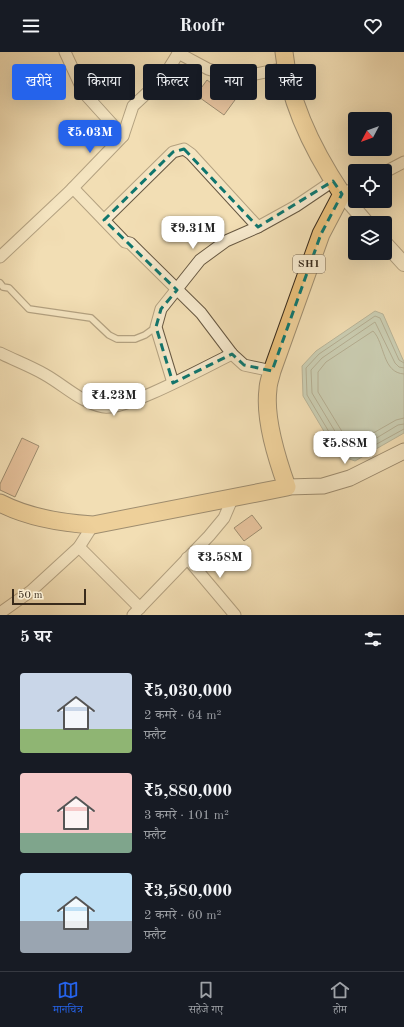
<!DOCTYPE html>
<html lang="hi">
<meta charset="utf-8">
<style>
body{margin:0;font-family:"Old Standard TT","Noto Serif Devanagari",serif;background:#242831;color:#f1f3f6;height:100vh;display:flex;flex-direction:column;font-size:15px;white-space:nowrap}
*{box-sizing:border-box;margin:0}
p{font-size:13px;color:#9ea1a6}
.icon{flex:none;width:22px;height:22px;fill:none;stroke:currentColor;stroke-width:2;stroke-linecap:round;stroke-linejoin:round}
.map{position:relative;height:563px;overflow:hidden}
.panel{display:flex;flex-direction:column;background:#171b24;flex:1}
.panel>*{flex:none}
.guide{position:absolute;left:12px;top:12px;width:380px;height:36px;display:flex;gap:8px}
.needle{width:26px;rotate:229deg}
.controls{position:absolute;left:348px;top:60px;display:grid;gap:8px}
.controls a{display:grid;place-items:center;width:44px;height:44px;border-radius:4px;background:#171b24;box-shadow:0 4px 16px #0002;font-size:20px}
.scale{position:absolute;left:12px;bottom:10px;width:74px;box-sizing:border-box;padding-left:4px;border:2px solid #392b1c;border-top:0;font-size:11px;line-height:14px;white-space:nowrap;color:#392b1c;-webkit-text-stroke:3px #f7eace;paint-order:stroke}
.price{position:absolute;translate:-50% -34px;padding:0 9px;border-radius:8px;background:#fff;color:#222;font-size:13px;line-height:26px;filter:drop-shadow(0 1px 2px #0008)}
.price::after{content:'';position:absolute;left:50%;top:24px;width:12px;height:9px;margin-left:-6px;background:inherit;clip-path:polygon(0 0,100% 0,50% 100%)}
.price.on{background:#2563eb;color:#fff}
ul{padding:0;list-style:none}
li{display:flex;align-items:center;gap:12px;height:100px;padding:0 20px}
li span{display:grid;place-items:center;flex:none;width:112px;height:80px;border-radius:4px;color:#555}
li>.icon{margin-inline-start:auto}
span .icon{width:48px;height:48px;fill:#fffc;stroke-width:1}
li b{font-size:17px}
h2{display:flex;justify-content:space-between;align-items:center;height:48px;padding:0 20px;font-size:17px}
.pill{padding:0 14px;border-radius:4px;background:#171b24;box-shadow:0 4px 16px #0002;font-size:14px;line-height:36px}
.pill.on{background:#2563eb;color:#fff}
header{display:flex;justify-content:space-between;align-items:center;height:52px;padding:0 20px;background:#171b24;font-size:18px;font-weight:600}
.tabs{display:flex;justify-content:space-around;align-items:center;height:56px;border-top:1px solid #363941;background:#171b24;font-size:11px;color:#9ea1a6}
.tabs a{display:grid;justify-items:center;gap:2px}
.tabs .on{color:#2563eb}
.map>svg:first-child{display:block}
.water{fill:#9cbbb2;stroke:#748176}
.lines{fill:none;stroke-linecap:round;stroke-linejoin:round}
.shore{stroke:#6a7367;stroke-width:1}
.building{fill:#d8a07f;stroke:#392b1c}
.service-casing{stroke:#675842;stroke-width:8}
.minor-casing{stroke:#675842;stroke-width:13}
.tertiary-casing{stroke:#675842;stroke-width:16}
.secondary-casing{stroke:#392b1c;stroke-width:17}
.primary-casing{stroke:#392b1c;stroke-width:19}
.service{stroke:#f7eace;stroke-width:5.5}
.minor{stroke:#f7eace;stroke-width:11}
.tertiary{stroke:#f7eace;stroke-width:14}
.secondary{stroke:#f7eace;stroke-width:15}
.primary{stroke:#e9bf7a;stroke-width:17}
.marked{fill:none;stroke:#0f766e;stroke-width:3;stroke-dasharray:8 5;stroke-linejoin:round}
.labels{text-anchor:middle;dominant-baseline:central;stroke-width:3;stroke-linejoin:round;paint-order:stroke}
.shield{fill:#f7eace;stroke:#726451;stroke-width:1}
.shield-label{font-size:11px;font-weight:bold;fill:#392b1c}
</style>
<header><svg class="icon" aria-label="menu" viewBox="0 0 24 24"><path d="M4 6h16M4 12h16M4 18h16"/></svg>Roofr<svg class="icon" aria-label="heart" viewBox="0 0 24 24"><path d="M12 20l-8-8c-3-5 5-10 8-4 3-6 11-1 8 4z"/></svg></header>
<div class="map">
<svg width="404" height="563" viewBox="0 0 404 563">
<rect width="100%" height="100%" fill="#f2deb4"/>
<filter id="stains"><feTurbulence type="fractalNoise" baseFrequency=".005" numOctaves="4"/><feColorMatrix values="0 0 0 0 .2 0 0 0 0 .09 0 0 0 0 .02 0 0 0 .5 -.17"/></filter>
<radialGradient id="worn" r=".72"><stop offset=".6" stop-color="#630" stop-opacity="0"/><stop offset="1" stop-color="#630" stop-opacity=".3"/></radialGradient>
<polygon class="water" points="375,259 383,262 404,310 404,381 355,409 338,403 303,344 302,314 316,299"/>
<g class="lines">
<g class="shore">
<polyline points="404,311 399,308 380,266 375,264 319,302 306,316 307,343 341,400 355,404 404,377"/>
<polyline points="404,316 399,315 395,311 375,270 322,306 311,318 312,341 345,396 355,399 398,373 404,372"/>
<path d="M404,322c-22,-1 -19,-31 -31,-43l-47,31 -8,10v20l31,51 5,1 42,-24 8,-2"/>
</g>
</g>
<g class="building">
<polygon points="207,28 218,36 222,30 228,34 224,40 235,48 224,63 196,43"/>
<polygon points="22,386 39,394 15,445 0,438 0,432"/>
<polygon points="252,463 262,476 244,489 234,476"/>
</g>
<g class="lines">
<defs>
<polyline id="service" points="0,231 3,235 9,236 29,257 91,266 109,283 117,287 135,287 145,283 156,275"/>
<g id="minor">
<polyline points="65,0 84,41 123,84"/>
<polyline points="178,1 208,17 237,26 285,16"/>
<polyline points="385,120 404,110"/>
<polyline points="73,136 125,190 130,191 201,261 232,302 244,313 272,319"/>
<polyline points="342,142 355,136"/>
<polyline points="104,168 173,100 184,97 191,102 258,175"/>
<polyline points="0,205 69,140 123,84 133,54 163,26 179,0"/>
<path d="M0,301c14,7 30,13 44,21 20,11 36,28 59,33 21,5 106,-42 129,-53"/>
<polyline points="173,331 156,275 161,257 200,208 226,189 258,175 296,154 333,129"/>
<polyline points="79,495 140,556"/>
<polyline points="187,506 235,563"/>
<polyline points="0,561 31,539 79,495 93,473"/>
<polyline points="133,563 209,484 224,466 233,445"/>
</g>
<g id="tertiary">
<polyline points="342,142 367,171"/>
<polyline points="385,191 404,212"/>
</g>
<polyline id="secondary" points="287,435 323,434 350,426 404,399"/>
<path id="primary" d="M0,451c29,15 61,20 93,22l194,-38c-10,-28 -23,-68 -19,-98 0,-6 3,-13 4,-18l49,-137 21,-40c-28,-42 -53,-91 -58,-142"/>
</defs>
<use href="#service" class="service-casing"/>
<use href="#minor" class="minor-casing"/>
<use href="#tertiary" class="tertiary-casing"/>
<use href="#secondary" class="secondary-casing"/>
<use href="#primary" class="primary-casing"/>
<use href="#service" class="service"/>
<use href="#minor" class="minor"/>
<use href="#tertiary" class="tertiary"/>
<use href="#secondary" class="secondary"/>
<use href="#primary" class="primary"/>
</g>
<path d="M0 0H404V563H0ZM184,97l74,78 75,-46 9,13 -21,40 -49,137 -28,-6 -12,-11 -59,29 -17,-56 5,-18 16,-19 -73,-70 69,-68z" fill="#f2deb4" fill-opacity=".55" fill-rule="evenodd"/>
<path class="marked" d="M184,97l74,78 75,-46 9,13 -21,40 -49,137 -28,-6 -12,-11 -59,29 -17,-56 5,-18 16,-19 -73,-70 69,-68z"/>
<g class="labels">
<rect class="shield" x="293" y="203" width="32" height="18" rx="3"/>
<g class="shield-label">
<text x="309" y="212">SH1</text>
</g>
</g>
<rect width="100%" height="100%" filter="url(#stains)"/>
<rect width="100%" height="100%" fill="url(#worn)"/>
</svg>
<div class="controls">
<a><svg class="needle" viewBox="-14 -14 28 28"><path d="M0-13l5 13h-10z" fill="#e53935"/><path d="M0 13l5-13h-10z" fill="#9ea1a6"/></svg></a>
<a><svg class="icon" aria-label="locate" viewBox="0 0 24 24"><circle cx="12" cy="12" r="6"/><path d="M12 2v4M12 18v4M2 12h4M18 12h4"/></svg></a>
<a><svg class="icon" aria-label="layers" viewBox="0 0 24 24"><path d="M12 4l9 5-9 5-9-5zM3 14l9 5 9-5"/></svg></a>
</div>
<div class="scale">50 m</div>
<b class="price on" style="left:90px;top:102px">₹5.03M</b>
<b class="price" style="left:193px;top:198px">₹9.31M</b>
<b class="price" style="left:114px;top:365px">₹4.23M</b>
<b class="price" style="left:345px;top:413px">₹5.88M</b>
<b class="price" style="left:220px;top:527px">₹3.58M</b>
<div class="guide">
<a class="pill on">खरीदें</a>
<a class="pill">किराया</a>
<a class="pill">फ़िल्टर</a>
<a class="pill">नया</a>
<a class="pill">फ़्लैट</a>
</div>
</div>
<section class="panel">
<h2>5 घर<svg class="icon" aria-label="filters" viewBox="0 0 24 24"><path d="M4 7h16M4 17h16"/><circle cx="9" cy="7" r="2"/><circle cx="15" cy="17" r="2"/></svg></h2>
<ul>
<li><span style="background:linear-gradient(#c9d6e8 70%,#8fb573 0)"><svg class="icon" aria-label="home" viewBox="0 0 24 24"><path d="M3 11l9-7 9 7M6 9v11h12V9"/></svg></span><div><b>₹5,030,000</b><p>2 कमरे · 64 m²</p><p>फ़्लैट</p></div></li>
<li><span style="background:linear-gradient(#f6c9c9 75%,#7fa58c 0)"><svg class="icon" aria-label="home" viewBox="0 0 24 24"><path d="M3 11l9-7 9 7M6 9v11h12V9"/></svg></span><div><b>₹5,880,000</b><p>3 कमरे · 101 m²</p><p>फ़्लैट</p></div></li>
<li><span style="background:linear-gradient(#bfe0f5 60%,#9aa5b1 0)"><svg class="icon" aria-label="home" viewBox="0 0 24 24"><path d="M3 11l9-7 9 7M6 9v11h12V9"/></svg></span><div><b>₹3,580,000</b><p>2 कमरे · 60 m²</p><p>फ़्लैट</p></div></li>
</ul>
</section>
<nav class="tabs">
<a class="on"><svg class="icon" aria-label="map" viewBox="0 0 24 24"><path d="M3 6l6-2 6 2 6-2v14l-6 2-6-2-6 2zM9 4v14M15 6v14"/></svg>मानचित्र</a>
<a><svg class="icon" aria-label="saved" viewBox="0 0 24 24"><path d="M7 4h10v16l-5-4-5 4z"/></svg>सहेजे गए</a>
<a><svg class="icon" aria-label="home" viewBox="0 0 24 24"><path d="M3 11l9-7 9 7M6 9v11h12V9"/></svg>होम</a>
</nav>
